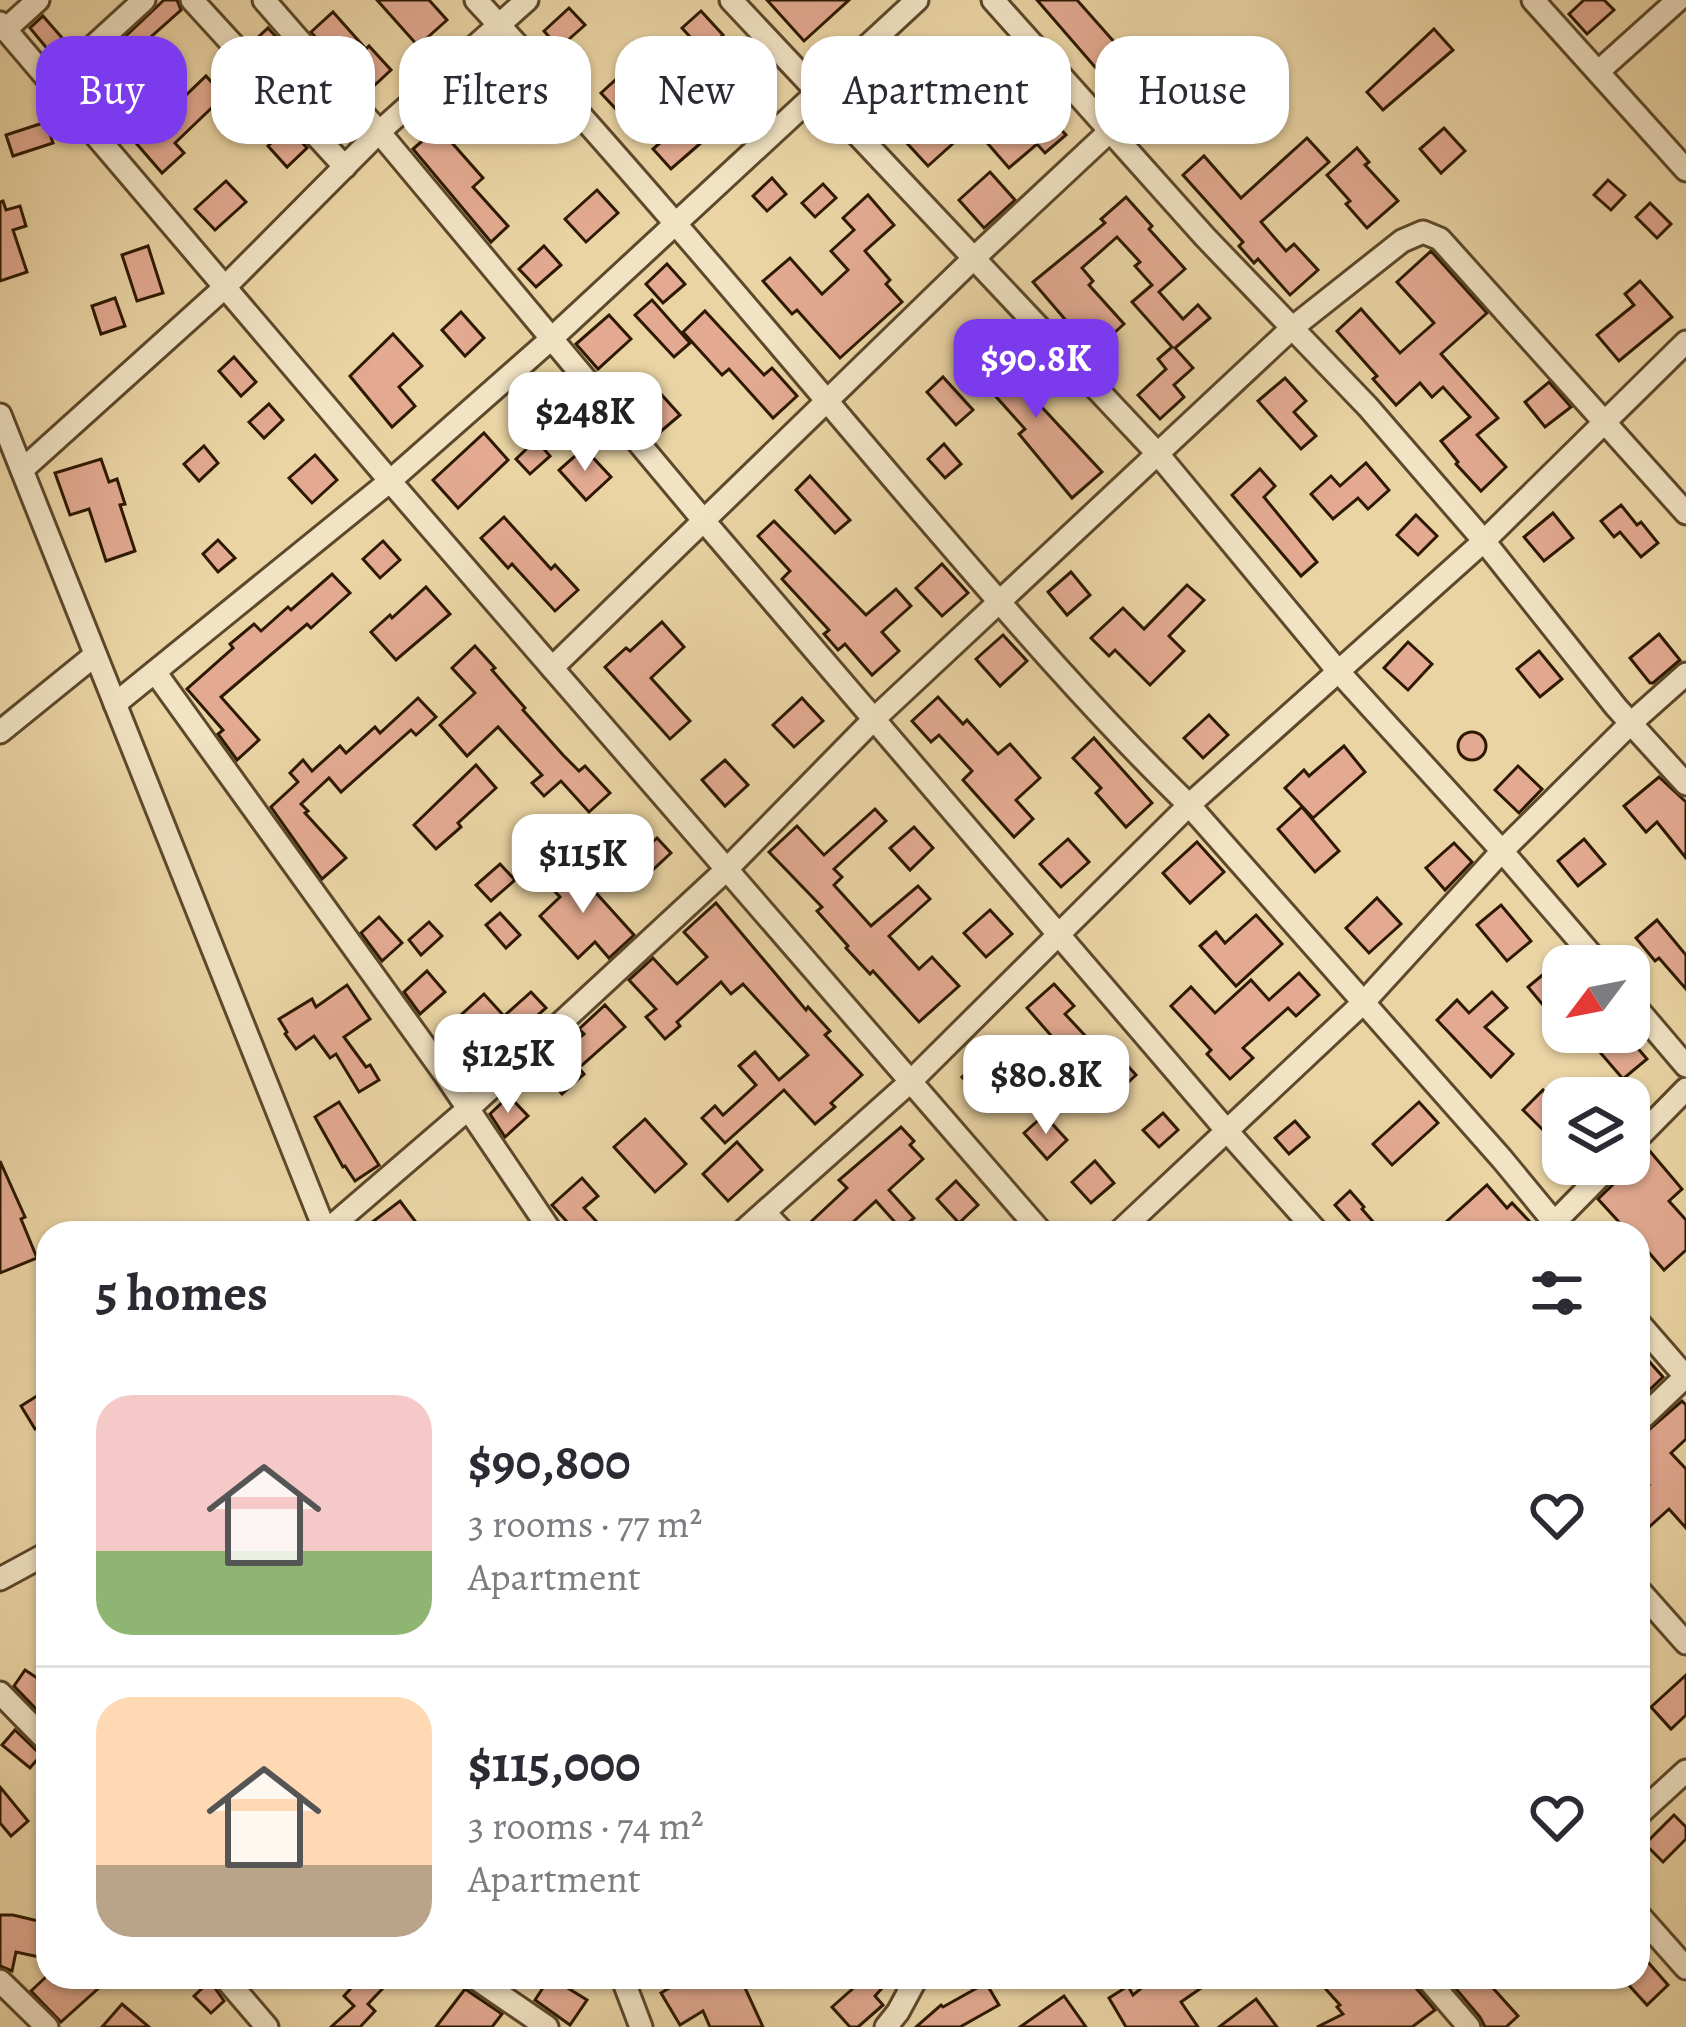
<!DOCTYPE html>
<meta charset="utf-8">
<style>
body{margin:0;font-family:Alegreya,serif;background:#f2f2f3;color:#2b2b33;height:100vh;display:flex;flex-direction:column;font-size:45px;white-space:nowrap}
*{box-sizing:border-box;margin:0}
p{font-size:39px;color:#7c7c81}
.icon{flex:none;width:66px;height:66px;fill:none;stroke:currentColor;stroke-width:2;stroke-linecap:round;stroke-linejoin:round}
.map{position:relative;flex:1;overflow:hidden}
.panel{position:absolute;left:36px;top:1221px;width:1614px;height:768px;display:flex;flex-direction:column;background:#fff;border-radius:36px;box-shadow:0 3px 9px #0004}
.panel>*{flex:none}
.hud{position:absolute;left:36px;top:36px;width:1614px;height:108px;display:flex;gap:24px}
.needle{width:78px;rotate:238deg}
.controls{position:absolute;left:1542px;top:945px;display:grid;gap:24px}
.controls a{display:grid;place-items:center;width:108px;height:108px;border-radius:24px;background:#fff;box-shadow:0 3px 9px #0004;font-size:60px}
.price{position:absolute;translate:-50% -102px;padding:0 27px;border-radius:24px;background:#fff;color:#222;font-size:39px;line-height:78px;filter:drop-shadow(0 3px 6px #0008)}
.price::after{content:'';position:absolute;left:50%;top:72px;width:36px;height:27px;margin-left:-18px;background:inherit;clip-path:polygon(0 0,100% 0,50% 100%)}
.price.selected{background:#7c3aed;color:#fff}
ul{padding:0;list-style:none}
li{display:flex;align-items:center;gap:36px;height:300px;padding:0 60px}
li+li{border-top:3px solid #e1e1e2}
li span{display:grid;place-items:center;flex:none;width:336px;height:240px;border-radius:36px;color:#555}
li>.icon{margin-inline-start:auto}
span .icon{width:144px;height:144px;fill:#fffc;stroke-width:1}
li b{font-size:51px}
h2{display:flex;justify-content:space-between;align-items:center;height:144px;padding:0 60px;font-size:51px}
.tag{padding:0 42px;border-radius:36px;background:#fff;box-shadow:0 3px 9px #0004;font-size:42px;line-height:108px}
.tag.selected{background:#7c3aed;color:#fff}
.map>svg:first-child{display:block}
.building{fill:#e3aa91;stroke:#2d1901;stroke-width:3}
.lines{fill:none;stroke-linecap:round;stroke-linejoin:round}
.minor-casing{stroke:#5c482a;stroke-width:27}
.minor{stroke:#f1e3c4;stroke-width:21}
</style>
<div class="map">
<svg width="1686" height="2027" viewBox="0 0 1686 2027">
<rect width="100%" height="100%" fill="#ead4a4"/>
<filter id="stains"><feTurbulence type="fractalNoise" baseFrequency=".00167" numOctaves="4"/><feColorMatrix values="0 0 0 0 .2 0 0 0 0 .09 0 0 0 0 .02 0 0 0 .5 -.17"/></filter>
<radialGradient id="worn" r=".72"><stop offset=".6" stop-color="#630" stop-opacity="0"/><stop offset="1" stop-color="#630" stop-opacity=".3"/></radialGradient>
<g class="building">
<polygon points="164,0 177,0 181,10 143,44 152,55 130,74 155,101 175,83 186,95 206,76 224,96 175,143 184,153 162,173 136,143 140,139 94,89 87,95 76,83"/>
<polygon points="377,0 429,0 447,20 418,46"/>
<polygon points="767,0 849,0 804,41"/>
<polygon points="1037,0 1077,0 1171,106 1147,127"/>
<polygon points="1584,0 1604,0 1614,10 1587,34 1569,14"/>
<polygon points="569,8 585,25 559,48 544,31"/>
<polygon points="701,11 723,35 704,52 682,28"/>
<polygon points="333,12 366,49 369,46 391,70 365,94 311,32"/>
<polygon points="43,16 64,40 50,52 30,28"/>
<polygon points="268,28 289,51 273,66 252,43"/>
<polygon points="1434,29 1453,50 1383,110 1367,92"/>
<polygon points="918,38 944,68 929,81 902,52"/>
<polygon points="623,73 649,102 628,122 601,93"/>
<polygon points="492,74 523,108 496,133 465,99"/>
<polygon points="972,93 1009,136 1041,108 1066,135 1045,153 1037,144 1009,168 975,129 971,133 968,130 928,166 904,140 925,120 932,128"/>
<polygon points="326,94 343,113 328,127 311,107"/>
<polygon points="46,122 53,143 13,156 6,135"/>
<polygon points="684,122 702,142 671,169 653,149"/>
<polygon points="288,127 307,148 287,167 268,146"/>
<polygon points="438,127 483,178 473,187 508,226 491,242 413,149"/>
<polygon points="1444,128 1465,151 1441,173 1420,149"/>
<polygon points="1307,138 1329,162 1261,222 1286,251 1294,244 1318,270 1290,295 1258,259 1254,263 1239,246 1243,242 1183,175 1204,156 1241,198"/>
<polygon points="1357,148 1369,162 1365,165 1398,201 1367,228 1346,204 1350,201 1327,175"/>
<polygon points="990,172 1015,200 984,228 959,200"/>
<polygon points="772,178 786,194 767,211 753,196"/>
<polygon points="1608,180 1625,195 1611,210 1594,195"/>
<polygon points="226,181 246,202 215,230 195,209"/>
<polygon points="823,184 836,198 815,217 802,203"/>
<polygon points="597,190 618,213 586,242 565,219"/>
<polygon points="868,195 894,225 865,251 890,280 886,284 902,302 840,358 797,310 792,314 763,281 790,258 822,294 848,270 831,251 854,230 843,218"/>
<polygon points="1126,197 1152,226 1149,229 1185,269 1159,292 1183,319 1198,305 1210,318 1175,348 1193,368 1174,385 1184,397 1160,419 1138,395 1166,369 1158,359 1172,347 1132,302 1152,285 1135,266 1140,262 1117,237 1082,268 1093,281 1089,285 1124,324 1093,352 1033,282 1105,223 1101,219"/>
<polygon points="3,201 6,210 20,206 26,226 13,230 27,272 0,281 0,202"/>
<polygon points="1650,203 1671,224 1657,238 1636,217"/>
<polygon points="148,246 163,293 137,301 122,255"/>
<polygon points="544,246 561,265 536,287 519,269"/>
<polygon points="1431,251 1487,313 1441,354 1498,418 1477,435 1506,467 1481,491 1456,464 1458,462 1441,441 1470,417 1443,387 1432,397 1420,383 1396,405 1373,379 1377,376 1337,331 1361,309 1400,353 1434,323 1397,282"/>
<polygon points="667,264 685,284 663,303 646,284"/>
<polygon points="1640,281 1672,317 1619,361 1597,335 1634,305 1625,294"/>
<polygon points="115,298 125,326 101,334 92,306"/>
<polygon points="652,300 690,343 674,357 635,315"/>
<polygon points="705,311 764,375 772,368 797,396 773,418 729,369 722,375 683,332"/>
<polygon points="461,312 484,338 465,356 442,330"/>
<polygon points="609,315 631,339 598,369 576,344"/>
<polygon points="393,334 422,366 399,387 415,406 392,427 350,376"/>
<polygon points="985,337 1043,398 1038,403 1102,472 1072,498 1019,434 1025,429 991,391 996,386 967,353"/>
<polygon points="234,357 256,382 241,396 219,371"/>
<polygon points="943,377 973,410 956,425 927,392"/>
<polygon points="1285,378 1306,401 1294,412 1316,436 1301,449 1258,401"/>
<polygon points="1549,382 1571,407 1545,427 1525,402"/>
<polygon points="660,393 680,415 659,433 640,412"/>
<polygon points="269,404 283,420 264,438 249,422"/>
<polygon points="484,433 508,460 458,508 433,480"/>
<polygon points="536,440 550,456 530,474 516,459"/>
<polygon points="944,444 961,464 945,478 928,459"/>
<polygon points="204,446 218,463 199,481 184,464"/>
<polygon points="584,448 611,477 586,500 559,470"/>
<polygon points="315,455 337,480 312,503 289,478"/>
<polygon points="101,459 109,482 117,479 125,504 120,505 135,551 106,561 89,509 70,515 55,473"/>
<polygon points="1366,463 1389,490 1368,509 1358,498 1333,519 1311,494 1331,476 1340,486"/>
<polygon points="1260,469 1275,486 1264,497 1317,562 1301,576 1232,495"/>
<polygon points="810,476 850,520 835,533 796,490"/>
<polygon points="1621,505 1637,525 1641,522 1658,543 1641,557 1620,532 1614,537 1601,521"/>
<polygon points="1553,513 1573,538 1544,561 1524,537"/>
<polygon points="1416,515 1437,536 1418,555 1397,535"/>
<polygon points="504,517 551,569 555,565 578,590 555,611 512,564 508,568 481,538"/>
<polygon points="774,521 866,615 896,589 911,606 882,632 899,651 872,675 845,644 838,650 824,634 829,630 782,579 790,571 758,536"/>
<polygon points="218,540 235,558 218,572 203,554"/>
<polygon points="383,541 400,560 380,578 363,559"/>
<polygon points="942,564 968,593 942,616 916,588"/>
<polygon points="1071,572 1090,595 1067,615 1048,592"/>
<polygon points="332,574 350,593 311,628 307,624 221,697 259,740 237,760 218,734 223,730 187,689 233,648 230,644 254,624 261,631 288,607 291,610"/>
<polygon points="1187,585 1204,600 1169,636 1184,651 1150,685 1115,650 1109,656 1091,638 1123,608 1144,629"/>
<polygon points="426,587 450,614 396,660 371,632 390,615 392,618"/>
<polygon points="662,622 684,647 651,678 690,721 670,739 605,667 626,648 630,651"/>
<polygon points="1659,634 1680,660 1653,683 1650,683 1630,658"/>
<polygon points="1003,635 1027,661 1000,686 976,659"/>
<polygon points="1408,642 1432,664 1408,690 1384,668"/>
<polygon points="475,646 495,668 492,670 525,708 523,710 563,755 579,771 585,766 610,793 589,812 561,781 544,796 532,783 542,775 498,727 467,756 440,725 475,693 452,668"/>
<polygon points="1539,651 1562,679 1540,697 1517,669"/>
<polygon points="938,697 963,724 967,720 998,754 1010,744 1040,778 1016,800 1033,819 1014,837 963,780 972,771 939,735 931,742 912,721"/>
<polygon points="418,698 436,717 416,735 411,730 341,792 329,778 301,804 308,811 305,813 346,858 322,879 271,807 298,782 290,773 303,760 312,771 340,746 346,753 375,727 380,733"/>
<polygon points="802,698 823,721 794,747 773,725"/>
<polygon points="1209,715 1228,735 1203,758 1184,738"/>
<circle cx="1472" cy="746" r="14"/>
<polygon points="1094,738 1152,803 1126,827 1096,793 1101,788 1073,758"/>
<polygon points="1344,746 1365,772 1313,818 1285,788 1304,770 1309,776"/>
<polygon points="725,760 748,785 725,806 702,780"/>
<polygon points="476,765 496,788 458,823 461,827 436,849 414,825"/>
<polygon points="1518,766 1542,789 1519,813 1495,790"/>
<polygon points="1659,777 1686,802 1686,858 1657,822 1646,832 1624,806"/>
<polygon points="1302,807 1339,851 1315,872 1278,829"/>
<polygon points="875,809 886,821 834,869 842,877 834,885 871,926 918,886 930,899 889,936 919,969 932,957 959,986 919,1022 873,971 870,974 846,948 848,946 817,911 822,907 769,852 797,826 824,855"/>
<polygon points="914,827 933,848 910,870 890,848"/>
<polygon points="657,838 671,853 645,877 631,861"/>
<polygon points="1068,839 1089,862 1061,887 1040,864"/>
<polygon points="1584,839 1605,864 1578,886 1558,861"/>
<polygon points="1197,842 1224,872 1190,903 1163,873"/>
<polygon points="1454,843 1472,862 1445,890 1426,868"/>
<polygon points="569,863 634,935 609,958 595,942 578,958 540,916 560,897 547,883"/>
<polygon points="500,864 515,880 491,901 476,885"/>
<polygon points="1377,898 1401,924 1369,953 1346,928"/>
<polygon points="716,903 806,1010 808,1007 830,1031 825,1035 862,1075 831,1103 835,1107 815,1124 784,1090 725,1143 702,1118 715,1106 723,1115 756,1085 739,1066 755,1052 779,1080 808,1055 743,984 731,994 721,982 677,1022 680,1026 665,1039 646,1017 656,1009 629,980 653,958 677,984 707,957 684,932"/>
<polygon points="1501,905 1531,941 1507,961 1477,925"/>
<polygon points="990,910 1012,934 986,957 964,933"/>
<polygon points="500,913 520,935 506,948 486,925"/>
<polygon points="1256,915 1282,944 1236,986 1200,946 1216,932 1225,943"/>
<polygon points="379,917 402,943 382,961 361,933"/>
<polygon points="1657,920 1686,955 1686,989 1659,958 1655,961 1636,938"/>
<polygon points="429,922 442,936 421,955 409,940"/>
<polygon points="1563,958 1563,1029 1528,987"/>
<polygon points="427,971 445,992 420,1014 404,992"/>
<polygon points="1299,973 1319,995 1296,1016 1288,1008 1243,1048 1253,1058 1230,1079 1207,1054 1211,1050 1171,1006 1191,987 1215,1013 1251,980 1269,1000"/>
<polygon points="1054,984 1074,1006 1065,1014 1105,1057 1113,1050 1136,1075 1111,1098 1081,1065 1075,1071 1052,1044 1055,1040 1027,1008"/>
<polygon points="347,985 370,1019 344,1037 366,1067 370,1065 379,1080 359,1092 336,1054 330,1058 314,1036 296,1049 285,1034 287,1032 279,1019 312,999 316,1007"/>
<polygon points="531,992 546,1008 487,1059 492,1064 470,1084 441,1044 466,1021 461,1015 484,994 504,1016"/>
<polygon points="1492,992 1507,1008 1485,1027 1513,1054 1491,1077 1437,1020 1457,1000 1469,1013"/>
<polygon points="605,1005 625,1027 579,1068 584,1074 562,1094 542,1072 584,1034 579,1029"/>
<polygon points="1619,1032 1624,1032 1647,1059 1623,1079 1598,1050"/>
<polygon points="988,1053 1013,1080 987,1104 962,1077"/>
<polygon points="1543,1090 1563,1111 1563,1118 1547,1134 1523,1110"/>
<polygon points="509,1096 528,1116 505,1137 490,1114"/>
<polygon points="339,1102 379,1165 355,1181 345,1166 343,1167 315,1117"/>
<polygon points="1419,1102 1438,1123 1392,1165 1373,1144"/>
<polygon points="1163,1113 1178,1130 1159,1147 1143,1130"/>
<polygon points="1044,1115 1067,1140 1047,1159 1024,1133"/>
<polygon points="645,1119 686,1164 655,1192 614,1147"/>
<polygon points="1295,1121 1309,1137 1289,1154 1275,1138"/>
<polygon points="901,1127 914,1141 910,1145 923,1159 889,1190 914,1218 901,1229 876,1201 841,1233 799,1233 847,1188 839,1180"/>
<polygon points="737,1142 762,1170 728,1201 703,1174"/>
<polygon points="1648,1149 1682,1189 1669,1201 1686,1220 1686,1250 1664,1270 1638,1240 1638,1233 1629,1233 1598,1199 1623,1175 1627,1164 1639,1158"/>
<polygon points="0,1161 25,1217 21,1219 37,1258 0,1273"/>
<polygon points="1095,1161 1114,1183 1091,1203 1072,1182"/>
<polygon points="582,1178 598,1196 584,1208 607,1233 577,1233 552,1205"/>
<polygon points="956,1181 978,1205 959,1223 937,1199"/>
<polygon points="1487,1185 1507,1208 1512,1203 1530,1222 1517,1233 1434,1233"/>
<polygon points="1350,1191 1364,1207 1362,1209 1383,1233 1360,1233 1335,1205"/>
<polygon points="400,1201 424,1233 379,1233 371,1223"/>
<polygon points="1638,1349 1663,1377 1638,1401"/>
<polygon points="40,1394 48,1408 48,1421 35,1429 21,1406"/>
<polygon points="1682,1401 1686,1405 1686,1439 1671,1453 1686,1469 1686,1528 1669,1509 1638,1537 1638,1495 1649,1485 1638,1473 1638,1439"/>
<polygon points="25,1670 48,1685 48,1696 38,1711 14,1686"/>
<polygon points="1686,1675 1686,1715 1671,1729 1651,1707"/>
<polygon points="15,1730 41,1755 30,1768 2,1745"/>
<polygon points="0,1787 28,1821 11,1836 0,1823"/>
<polygon points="1674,1815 1686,1827 1686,1839 1663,1862 1645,1844"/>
<polygon points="0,1915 13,1915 47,1923 39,1957 16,1952 12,1971 0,1966"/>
<polygon points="1647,1961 1668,1985 1647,2005 1625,1981 1629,1977 1638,1977 1638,1969"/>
<polygon points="46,1977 111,1977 61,2022 31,1991"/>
<polygon points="361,1977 373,1977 384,1987 368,2004 375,2011 360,2027 331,2027 354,2006 344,1996"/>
<polygon points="550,1977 587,2000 570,2025 535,2000"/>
<polygon points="688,1977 740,1977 763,2027 710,2027 703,2011 680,2025 661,1993"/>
<polygon points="866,1977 892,1977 875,1996 883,2005 858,2027 850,2027 832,2007"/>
<polygon points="1155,1977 1217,1977 1181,2002 1198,2027 1126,2027 1109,1998 1128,1986 1133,1995"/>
<polygon points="1315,1977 1411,1977 1415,1987 1435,2010 1412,2027 1317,2027 1343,2014 1337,2007 1340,2005"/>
<polygon points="1446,1977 1483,1977 1518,2016 1506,2027 1485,2027 1480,2017"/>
<polygon points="210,1981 224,2001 211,2013 194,1996"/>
<polygon points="986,1983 999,2005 960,2027 916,2027 941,2005 943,2007"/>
<polygon points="465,1989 502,2014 492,2027 436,2027"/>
<polygon points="1064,1996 1086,2027 1020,2027"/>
<polygon points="1256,1999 1277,2027 1219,2027"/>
<polygon points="122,2004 149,2027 102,2027"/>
</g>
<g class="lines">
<defs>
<g id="minor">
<polyline points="192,0 345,167"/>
<polyline points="264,0 379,132 704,521 1227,1131 1318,1233"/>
<path d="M476,0c147,158 285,324 425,488 93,108 186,218 288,317l313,354 61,74"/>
<polyline points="731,0 1157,453 1338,671 1502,851 1601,966"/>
<polyline points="993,0 1205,237 1368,407 1484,541 1616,707 1686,784"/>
<polyline points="1533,0 1686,170"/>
<polyline points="0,23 390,481 1042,1233"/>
<polyline points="5,30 38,0"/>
<polyline points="1599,71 1678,0"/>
<polyline points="51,85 144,0"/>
<polyline points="0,415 326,1233"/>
<polyline points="22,470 224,288 379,132 527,0"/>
<polyline points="552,668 973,259 1110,131"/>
<polyline points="155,672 444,1073 552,1233"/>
<polyline points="115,704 390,481 551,339 917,0"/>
<polyline points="0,732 95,655"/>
<polyline points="1629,999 1686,1066"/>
<polyline points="1629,1147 1686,1089"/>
<polyline points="765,1213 784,1233"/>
<polyline points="325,1232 468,1109 726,870 874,719 1292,328 1402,241 1423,232 1440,239 1686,513"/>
<polyline points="741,1233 910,1082 1189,805 1484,541 1686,342"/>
<polyline points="1118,1233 1364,1002 1502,851 1631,723 1686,674"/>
<polyline points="1544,1233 1612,1164"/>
<polyline points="1638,1322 1686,1377"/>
<polyline points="1638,1422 1686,1376"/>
<polyline points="0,1579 48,1553"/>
<polyline points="1638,1589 1686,1643"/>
<polyline points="0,1693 48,1742"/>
<polyline points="1638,1815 1686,1771"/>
<polyline points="1638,1914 1686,1968"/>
<polyline points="224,1977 267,2027"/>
<polyline points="474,1977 547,2027"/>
<polyline points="622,1977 641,2027"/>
<polyline points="1426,1977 1469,2027"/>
<polyline points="0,1981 47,2027"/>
<polyline points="886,2027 898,2012 917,1977"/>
</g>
</defs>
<use href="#minor" class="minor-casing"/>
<use href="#minor" class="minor"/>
</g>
<rect width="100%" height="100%" filter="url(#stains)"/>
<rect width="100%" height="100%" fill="url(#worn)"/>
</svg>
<div class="controls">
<a><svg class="needle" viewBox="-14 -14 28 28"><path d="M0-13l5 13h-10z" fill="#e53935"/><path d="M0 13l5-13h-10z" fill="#7c7c81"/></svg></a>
<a><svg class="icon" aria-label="layers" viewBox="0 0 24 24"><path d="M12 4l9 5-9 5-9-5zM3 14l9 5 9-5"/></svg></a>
</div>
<b class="price selected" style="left:1036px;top:421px">$90.8K</b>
<b class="price" style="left:585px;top:474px">$248K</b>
<b class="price" style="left:583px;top:916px">$115K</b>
<b class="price" style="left:508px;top:1116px">$125K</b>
<b class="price" style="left:1046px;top:1137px">$80.8K</b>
<div class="hud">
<a class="tag selected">Buy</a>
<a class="tag">Rent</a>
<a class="tag">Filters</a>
<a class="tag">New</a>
<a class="tag">Apartment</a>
<a class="tag">House</a>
</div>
<section class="panel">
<h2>5 homes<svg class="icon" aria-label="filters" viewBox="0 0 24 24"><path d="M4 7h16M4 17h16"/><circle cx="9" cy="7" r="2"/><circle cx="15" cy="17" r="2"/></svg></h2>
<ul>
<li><span style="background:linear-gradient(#f6c9c9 65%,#8fb573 0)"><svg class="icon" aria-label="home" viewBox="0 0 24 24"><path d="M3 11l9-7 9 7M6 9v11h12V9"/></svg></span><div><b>$90,800</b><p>3 rooms · 77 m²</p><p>Apartment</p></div><svg class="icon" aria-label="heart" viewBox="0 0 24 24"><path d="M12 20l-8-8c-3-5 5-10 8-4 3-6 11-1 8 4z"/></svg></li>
<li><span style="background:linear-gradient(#ffd9b3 70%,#b9a48a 0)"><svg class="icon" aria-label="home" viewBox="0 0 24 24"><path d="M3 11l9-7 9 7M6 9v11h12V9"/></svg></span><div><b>$115,000</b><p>3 rooms · 74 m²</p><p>Apartment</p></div><svg class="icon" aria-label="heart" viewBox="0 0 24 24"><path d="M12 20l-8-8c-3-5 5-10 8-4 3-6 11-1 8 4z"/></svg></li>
</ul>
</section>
</div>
